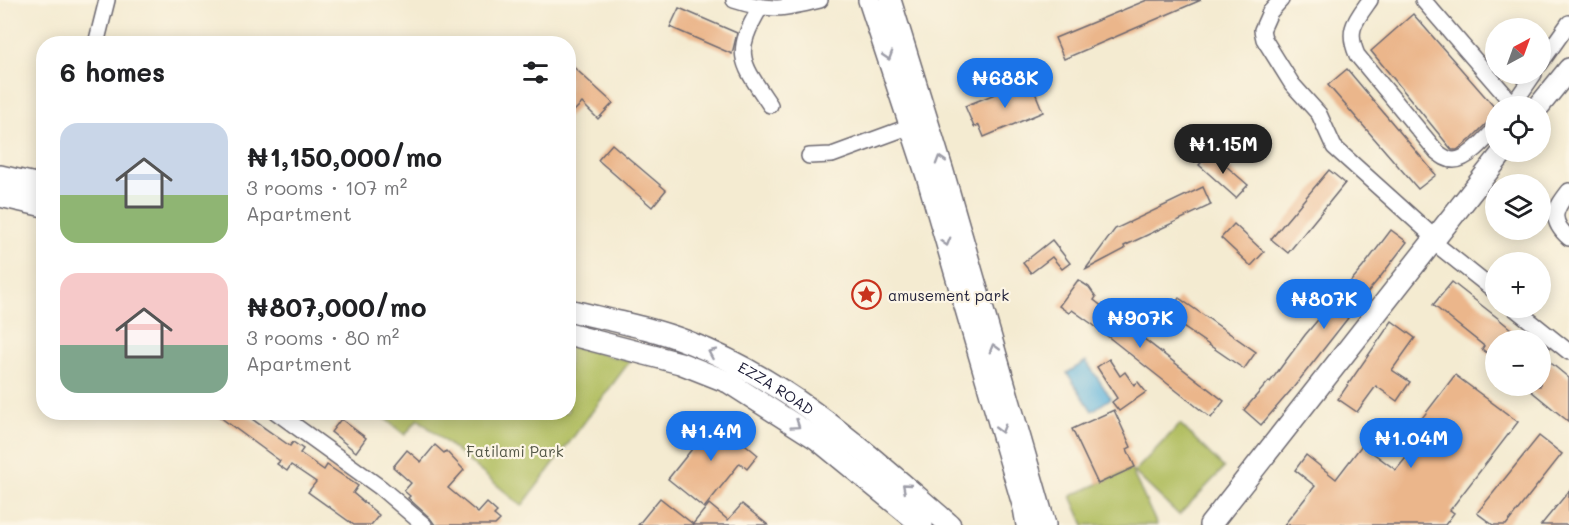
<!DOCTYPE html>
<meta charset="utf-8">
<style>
body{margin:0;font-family:Mali,sans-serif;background:#f2f2f2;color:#202124;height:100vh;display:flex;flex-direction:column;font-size:22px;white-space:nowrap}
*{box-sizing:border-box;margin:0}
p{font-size:20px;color:#757577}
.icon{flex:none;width:33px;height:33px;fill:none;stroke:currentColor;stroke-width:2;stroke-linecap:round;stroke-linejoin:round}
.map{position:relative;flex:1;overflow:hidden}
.sheet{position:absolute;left:36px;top:36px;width:540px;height:384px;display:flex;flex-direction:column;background:#fff;border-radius:24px;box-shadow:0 3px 15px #0003}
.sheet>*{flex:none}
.needle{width:39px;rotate:41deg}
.controls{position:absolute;left:1485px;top:18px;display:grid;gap:12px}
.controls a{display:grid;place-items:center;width:66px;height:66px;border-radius:50%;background:#fff;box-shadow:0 3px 15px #0003;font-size:30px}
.price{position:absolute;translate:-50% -51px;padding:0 14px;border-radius:21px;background:#1a73e8;color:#fff;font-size:20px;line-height:39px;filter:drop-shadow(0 2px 3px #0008)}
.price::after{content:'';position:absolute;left:50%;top:36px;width:18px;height:14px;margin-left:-9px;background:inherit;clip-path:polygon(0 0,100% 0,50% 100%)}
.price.current{background:#222;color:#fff}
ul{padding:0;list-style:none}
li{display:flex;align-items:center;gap:18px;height:150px;padding:0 24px}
li span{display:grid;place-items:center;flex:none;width:168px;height:120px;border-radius:18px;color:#555}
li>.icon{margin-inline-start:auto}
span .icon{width:72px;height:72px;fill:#fffc;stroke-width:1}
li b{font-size:26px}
h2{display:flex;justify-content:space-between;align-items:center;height:72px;padding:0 24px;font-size:26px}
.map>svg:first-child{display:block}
.green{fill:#b0bd5f;stroke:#69704d;stroke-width:1.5}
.water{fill:#5fb3db;stroke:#406a8b;stroke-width:1.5}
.building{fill:#ebb68b}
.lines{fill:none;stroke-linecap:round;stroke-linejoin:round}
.street-casing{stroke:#6c6870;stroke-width:18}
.secondary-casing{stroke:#6c6870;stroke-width:24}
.street{stroke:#fff;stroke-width:15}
.secondary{stroke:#fff;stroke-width:21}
.oneway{stroke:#9c9ca7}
.labels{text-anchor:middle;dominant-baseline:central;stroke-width:4.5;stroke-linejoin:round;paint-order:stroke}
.poi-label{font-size:15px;fill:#22223b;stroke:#fcf5e5;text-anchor:start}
.street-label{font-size:15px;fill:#22223b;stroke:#fcf5e5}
.park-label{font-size:15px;fill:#545848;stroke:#fcf5e5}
</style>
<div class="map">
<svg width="1569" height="525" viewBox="0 0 1569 525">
<rect width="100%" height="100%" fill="#fcf5e5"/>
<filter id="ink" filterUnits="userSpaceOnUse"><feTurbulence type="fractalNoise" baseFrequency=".0167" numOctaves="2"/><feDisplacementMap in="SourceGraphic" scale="12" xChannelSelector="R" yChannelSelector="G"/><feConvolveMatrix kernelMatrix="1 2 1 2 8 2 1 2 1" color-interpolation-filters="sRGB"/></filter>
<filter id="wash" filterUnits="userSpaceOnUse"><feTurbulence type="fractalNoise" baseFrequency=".008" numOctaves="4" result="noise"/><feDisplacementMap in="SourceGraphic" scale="24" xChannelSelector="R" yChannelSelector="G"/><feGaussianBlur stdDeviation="1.35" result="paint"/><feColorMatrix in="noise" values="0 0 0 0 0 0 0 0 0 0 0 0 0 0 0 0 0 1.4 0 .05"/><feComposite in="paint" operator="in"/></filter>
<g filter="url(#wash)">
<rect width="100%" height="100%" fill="#f4ebd1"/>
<g class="green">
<polygon points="569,346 630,361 522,506 418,419 405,435 378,413 568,412"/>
<polygon points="1180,424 1224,468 1179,515 1134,472"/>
<polygon points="1131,469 1157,525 1084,525 1071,496"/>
</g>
<polygon class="water" points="1086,361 1111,398 1092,411 1067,373"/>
<g id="blocks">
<g class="building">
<polygon points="1147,0 1201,0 1064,59 1055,38"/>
<polygon points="679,8 737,33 732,54 670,27"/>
<polygon points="1413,14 1496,109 1496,119 1489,121 1470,140 1457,150 1452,150 1371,51"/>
<polygon points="568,62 613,103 598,119 582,103 568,117"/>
<polygon points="1347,69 1436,175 1418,189 1328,85"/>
<polygon points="1030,80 1043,112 984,137 979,125 974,127 965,106"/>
<polygon points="612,144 666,190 652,207 598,160"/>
<polygon points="1210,152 1248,185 1236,198 1199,165"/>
<polygon points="1329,170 1345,183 1288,253 1271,239"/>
<polygon points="1203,187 1211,205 1124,246 1125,249 1085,270 1115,229"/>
<polygon points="1234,224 1264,252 1251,266 1221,238"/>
<polygon points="1391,230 1407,242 1381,276 1347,317 1348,318 1293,388 1261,425 1244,410 1269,381 1270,382 1305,335 1363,267"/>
<polygon points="1052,240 1070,263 1062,269 1052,257 1031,273 1023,263"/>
<polygon points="1078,280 1089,287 1096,297 1094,300 1224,401 1211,418 1092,324 1072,310 1069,313 1059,306"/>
<polygon points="1452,282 1499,319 1524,340 1496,340 1496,360 1482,349 1484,346 1433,305"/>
<polygon points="1179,298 1256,352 1244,369 1167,316"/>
<polygon points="1392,321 1415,338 1392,370 1410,382 1397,401 1376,386 1357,412 1338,399"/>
<polygon points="1540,354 1569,378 1569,422 1525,386 1540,386"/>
<polygon points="1109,359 1120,376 1125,372 1134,385 1138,382 1146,392 1119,411 1112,402 1117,398 1097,367"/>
<polygon points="1455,375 1518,422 1450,510 1454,513 1445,525 1284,525 1315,486 1295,470 1306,455 1336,479 1362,445 1396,470 1429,430 1419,422"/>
<polygon points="1114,410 1131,447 1127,449 1135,467 1098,484 1072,429"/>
<polygon points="213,412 242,412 290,446 293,442 303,449 300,453 324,470 327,465 358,486 353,493 379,515 371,525 354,525 308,492 316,482 291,465 287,471 277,464 280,461"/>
<polygon points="710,415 758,455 747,469 740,463 704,508 668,479 704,434 698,429"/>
<polygon points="341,419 366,438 356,452 331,432"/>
<polygon points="1539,436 1562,454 1506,525 1493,525 1477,513"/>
<polygon points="435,445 444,453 446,451 464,470 448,488 478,513 487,503 497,512 494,515 500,520 495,525 435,525 430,518 408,498 410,496 404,491 411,483 393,467 407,450 421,462"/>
<polygon points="1569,491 1569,525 1541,525"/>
<polygon points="660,498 693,524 709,504 728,520 742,504 768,525 638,525"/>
</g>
</g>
</g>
<g filter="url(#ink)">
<use href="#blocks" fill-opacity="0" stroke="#6c6870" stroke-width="1.5"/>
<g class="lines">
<defs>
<g id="street">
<path d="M734,0c37,12 50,9 86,0"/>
<polyline points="1281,0 1270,12 1262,30 1264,39 1292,84 1319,114 1334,147 1435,238"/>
<path d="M1370,0c-15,21 -24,30 -13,55l80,97c5,4 10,8 17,8 14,0 33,-22 42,-32"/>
<polyline points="1423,0 1513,104"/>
<path d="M760,8c-28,47 -18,55 10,97"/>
<polyline points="96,44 107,0"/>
<polyline points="1540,64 1569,23"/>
<polyline points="1512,106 1534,74"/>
<polyline points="809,156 832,155 911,126"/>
<path d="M1569,191c-15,19 -20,29 0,47"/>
<polyline points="1432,241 1496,292"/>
<polyline points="1514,308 1569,352"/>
<polyline points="276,412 381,488 424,525"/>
</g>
<g id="secondary">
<polyline points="869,0 928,179 1024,508 1027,525"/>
<polyline points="890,0 943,172 1045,525"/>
<polyline points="1539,106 1569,69"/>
<polyline points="0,176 44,186"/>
<polyline points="0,196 44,206"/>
<path id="s1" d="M568,310c40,10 82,17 120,32 104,40 179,112 262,183"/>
<polyline points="568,334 680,363 728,382 817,439 922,525"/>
<polyline points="1210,525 1503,152"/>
</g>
</defs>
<use href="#street" class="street-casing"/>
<use href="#secondary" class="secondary-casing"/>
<use href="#street" class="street"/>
<use href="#secondary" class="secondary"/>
</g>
<defs><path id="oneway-chevron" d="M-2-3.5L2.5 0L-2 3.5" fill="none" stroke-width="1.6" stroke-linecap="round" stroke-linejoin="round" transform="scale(1.5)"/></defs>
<g class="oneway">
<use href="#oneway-chevron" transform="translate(888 56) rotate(72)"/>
<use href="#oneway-chevron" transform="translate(940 160) rotate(-107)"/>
<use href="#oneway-chevron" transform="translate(946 242) rotate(74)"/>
<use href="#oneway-chevron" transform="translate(994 348) rotate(-106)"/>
<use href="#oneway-chevron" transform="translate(712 353) rotate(-156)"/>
<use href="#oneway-chevron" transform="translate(796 425) rotate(34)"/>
<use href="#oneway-chevron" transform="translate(1001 429) rotate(74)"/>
<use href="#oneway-chevron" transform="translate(906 487) rotate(-139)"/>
</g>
</g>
<defs>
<symbol id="sight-ring" viewBox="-11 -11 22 22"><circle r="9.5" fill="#fcf5e5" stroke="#c8321e" stroke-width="1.5"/><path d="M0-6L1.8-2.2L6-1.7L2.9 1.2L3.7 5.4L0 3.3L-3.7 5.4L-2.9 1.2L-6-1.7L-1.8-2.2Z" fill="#c8321e"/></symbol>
</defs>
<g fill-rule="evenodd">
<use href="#sight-ring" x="850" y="278" width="33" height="33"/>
</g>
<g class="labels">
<g class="poi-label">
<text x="888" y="295">amusement park</text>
</g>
<g class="street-label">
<text stroke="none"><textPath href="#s1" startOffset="224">EZZA ROAD</textPath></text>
</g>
<g class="park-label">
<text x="515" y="451">Fatilami Park</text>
</g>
</g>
</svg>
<div class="controls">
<a><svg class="needle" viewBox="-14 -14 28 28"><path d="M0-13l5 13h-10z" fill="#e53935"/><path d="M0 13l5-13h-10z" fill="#757577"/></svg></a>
<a><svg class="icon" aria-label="locate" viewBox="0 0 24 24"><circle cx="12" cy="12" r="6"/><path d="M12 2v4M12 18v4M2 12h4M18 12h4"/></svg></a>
<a><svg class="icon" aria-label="layers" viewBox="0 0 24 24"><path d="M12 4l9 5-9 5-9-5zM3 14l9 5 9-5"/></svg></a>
<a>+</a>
<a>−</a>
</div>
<b class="price" style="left:1005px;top:109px">₦688K</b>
<b class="price current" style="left:1223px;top:175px">₦1.15M</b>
<b class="price" style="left:1324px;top:330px">₦807K</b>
<b class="price" style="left:1140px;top:349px">₦907K</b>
<b class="price" style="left:711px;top:462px">₦1.4M</b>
<b class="price" style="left:1411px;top:469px">₦1.04M</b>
<section class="sheet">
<h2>6 homes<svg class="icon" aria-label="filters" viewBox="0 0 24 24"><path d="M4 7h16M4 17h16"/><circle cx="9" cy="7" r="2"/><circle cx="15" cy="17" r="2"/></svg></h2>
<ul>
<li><span style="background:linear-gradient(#c9d6e8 60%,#8fb573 0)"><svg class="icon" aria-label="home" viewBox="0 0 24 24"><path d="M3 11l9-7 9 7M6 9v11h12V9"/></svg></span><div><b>₦1,150,000/mo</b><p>3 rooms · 107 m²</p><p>Apartment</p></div></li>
<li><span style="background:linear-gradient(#f6c9c9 60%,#7fa58c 0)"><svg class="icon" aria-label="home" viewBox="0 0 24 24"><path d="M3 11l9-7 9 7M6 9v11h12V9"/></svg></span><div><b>₦807,000/mo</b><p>3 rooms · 80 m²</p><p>Apartment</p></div></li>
</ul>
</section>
</div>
